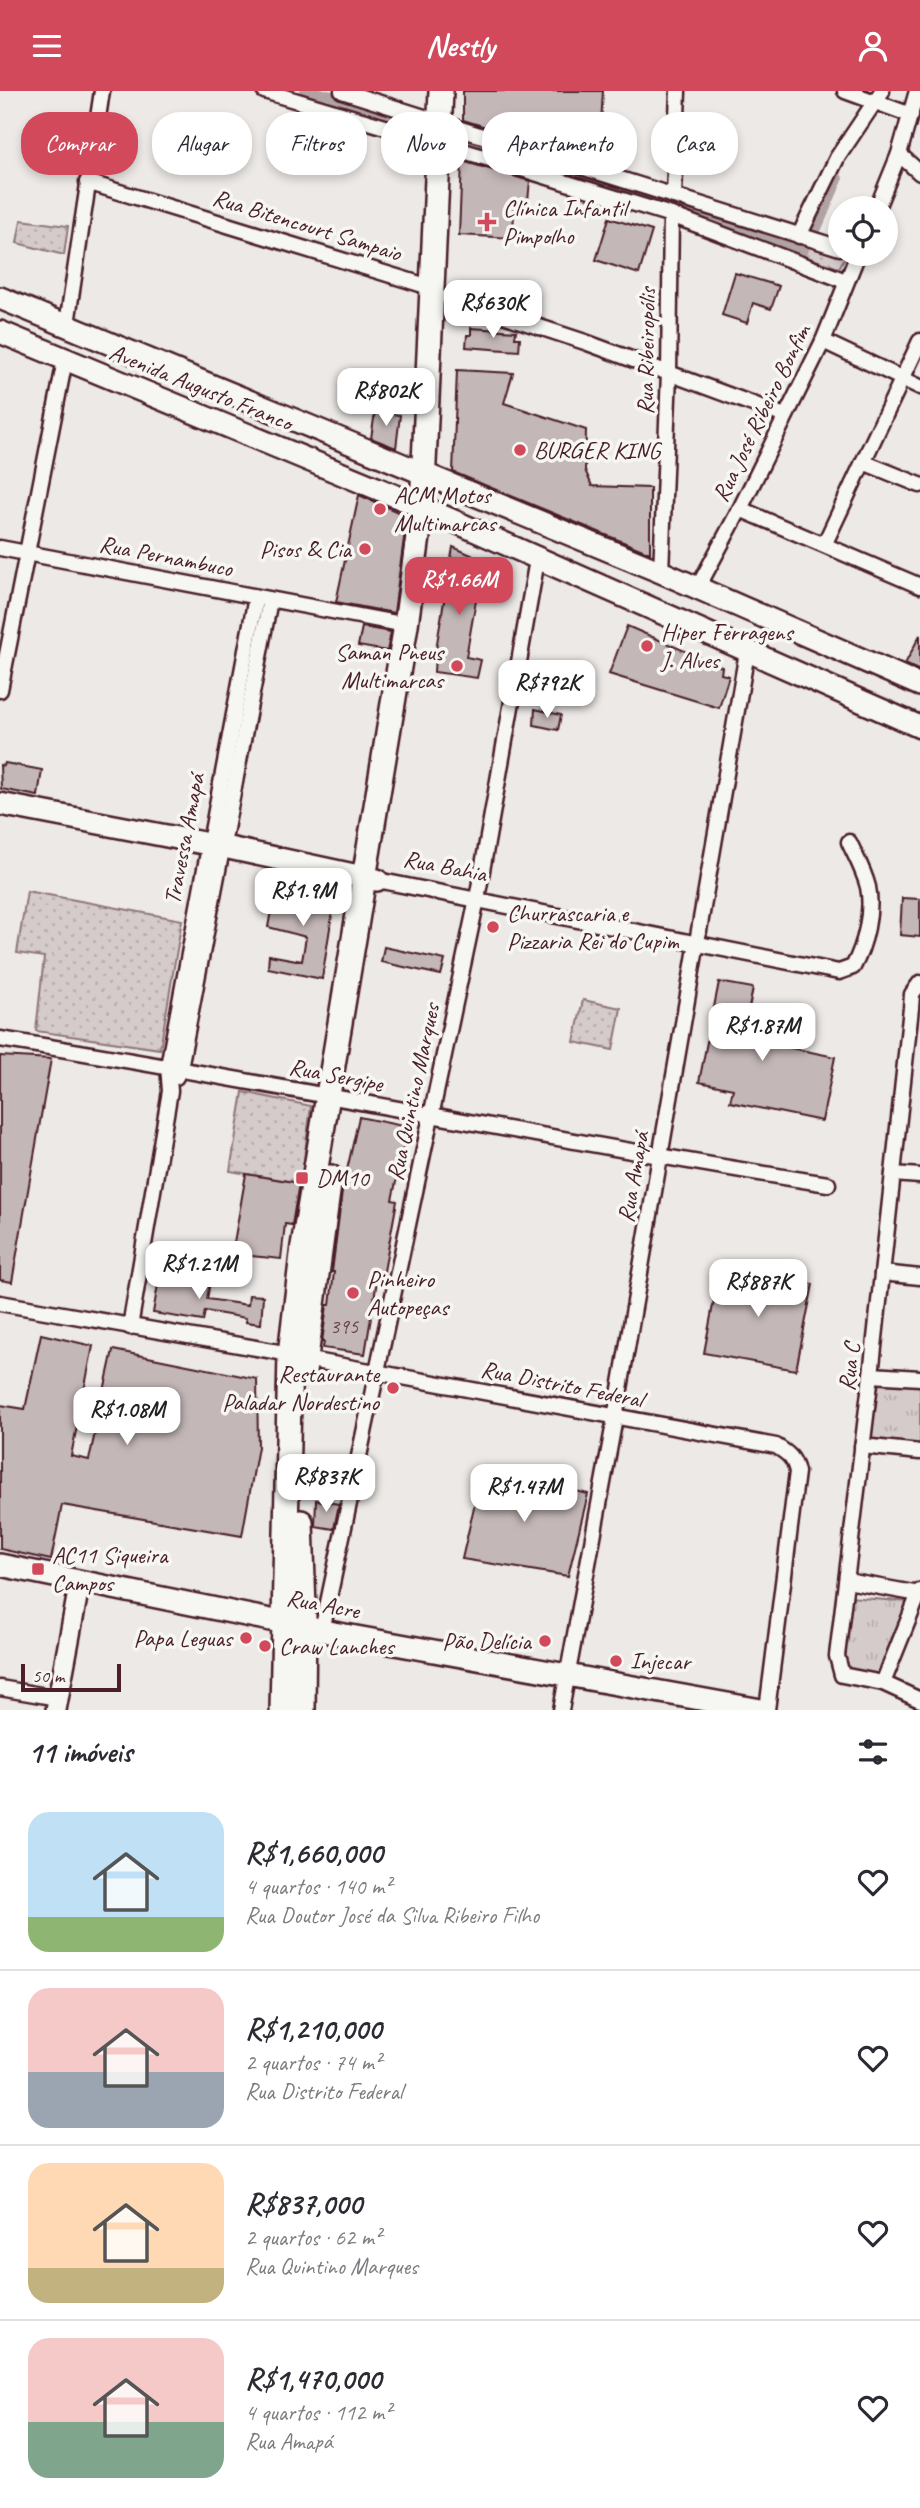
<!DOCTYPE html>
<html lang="pt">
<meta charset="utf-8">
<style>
body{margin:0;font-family:Caveat,sans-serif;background:#f2f2f3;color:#2b2b33;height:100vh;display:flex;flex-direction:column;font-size:26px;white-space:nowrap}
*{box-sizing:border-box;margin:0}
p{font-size:23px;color:#7c7c81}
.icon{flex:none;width:38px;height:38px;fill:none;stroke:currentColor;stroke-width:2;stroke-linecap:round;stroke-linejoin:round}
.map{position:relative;height:1619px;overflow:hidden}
.sheet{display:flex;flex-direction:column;background:#fff;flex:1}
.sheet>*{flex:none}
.banner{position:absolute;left:21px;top:21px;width:878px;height:63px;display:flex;gap:14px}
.fabs{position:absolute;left:828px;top:105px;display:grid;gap:14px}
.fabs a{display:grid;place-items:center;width:70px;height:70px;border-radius:50%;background:#fff;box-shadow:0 4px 10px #0003;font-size:35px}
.scale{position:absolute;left:21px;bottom:18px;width:100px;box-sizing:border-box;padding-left:7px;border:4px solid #4a1f2b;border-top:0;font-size:19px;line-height:24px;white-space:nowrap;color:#4a1f2b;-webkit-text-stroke:5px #f6f6f2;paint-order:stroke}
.price{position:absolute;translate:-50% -60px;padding:0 16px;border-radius:14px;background:#fff;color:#222;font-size:23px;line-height:46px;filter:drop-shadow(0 2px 4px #0008)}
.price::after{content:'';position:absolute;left:50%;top:42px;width:21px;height:16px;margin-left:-10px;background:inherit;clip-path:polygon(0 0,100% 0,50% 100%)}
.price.active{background:#d1495b;color:#fff}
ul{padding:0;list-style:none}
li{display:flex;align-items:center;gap:21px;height:175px;padding:0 28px}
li+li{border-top:2px solid #e1e1e2}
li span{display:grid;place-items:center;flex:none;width:196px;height:140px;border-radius:21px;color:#555}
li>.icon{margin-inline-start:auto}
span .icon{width:84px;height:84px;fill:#fffc;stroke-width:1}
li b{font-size:30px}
h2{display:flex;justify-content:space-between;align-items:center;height:84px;padding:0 28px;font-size:30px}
.tag{padding:0 24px;border-radius:28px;background:#fff;box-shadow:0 4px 10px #0003;font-size:24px;line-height:63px}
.tag.active{background:#d1495b;color:#fff}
header{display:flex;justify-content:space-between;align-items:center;height:91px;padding:0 28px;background:#d1495b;color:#fff;font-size:32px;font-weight:700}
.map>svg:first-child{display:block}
.grass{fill:url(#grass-dots);stroke:#8f757a;stroke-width:2}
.park{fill:url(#park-tufts);stroke:#8f757a;stroke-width:2}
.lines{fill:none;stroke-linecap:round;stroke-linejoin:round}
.canal{stroke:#b1a2a3;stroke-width:14}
.building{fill:#c4b7b7;stroke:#4a1f2b;stroke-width:2}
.minor-casing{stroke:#4a1f2b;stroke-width:19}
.tertiary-casing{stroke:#4a1f2b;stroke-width:24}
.secondary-casing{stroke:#4a1f2b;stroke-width:26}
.primary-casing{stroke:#4a1f2b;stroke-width:28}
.minor{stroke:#f6f6f2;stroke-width:14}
.tertiary{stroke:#f6f6f2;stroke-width:19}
.secondary{stroke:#f6f6f2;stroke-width:21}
.primary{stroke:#f6f6f2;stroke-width:23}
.poi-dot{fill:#d1495b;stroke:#f6f6f2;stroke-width:2.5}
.labels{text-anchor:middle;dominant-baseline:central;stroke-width:7;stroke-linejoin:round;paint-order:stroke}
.number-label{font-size:21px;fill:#68454e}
.poi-label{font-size:24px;fill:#4a1f2b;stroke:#f6f6f2;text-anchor:start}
.street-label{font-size:24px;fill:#4a1f2b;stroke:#f6f6f2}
</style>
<header><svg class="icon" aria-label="menu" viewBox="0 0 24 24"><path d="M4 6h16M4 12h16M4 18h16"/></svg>Nestly<svg class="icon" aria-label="person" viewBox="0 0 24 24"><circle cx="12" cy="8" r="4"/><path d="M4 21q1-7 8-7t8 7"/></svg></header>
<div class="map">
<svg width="920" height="1619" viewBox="0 0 920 1619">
<defs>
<pattern id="grass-dots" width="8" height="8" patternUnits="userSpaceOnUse" patternTransform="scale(1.75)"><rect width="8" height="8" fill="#d4cbca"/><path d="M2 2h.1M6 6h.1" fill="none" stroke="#b8aeae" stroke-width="1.8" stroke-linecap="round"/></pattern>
<pattern id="park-tufts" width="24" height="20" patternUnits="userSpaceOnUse" patternTransform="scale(1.75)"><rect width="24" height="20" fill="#d4cbca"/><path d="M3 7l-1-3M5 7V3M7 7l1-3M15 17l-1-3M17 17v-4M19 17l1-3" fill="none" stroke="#b8aeae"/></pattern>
</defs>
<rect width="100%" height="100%" fill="#ece9e6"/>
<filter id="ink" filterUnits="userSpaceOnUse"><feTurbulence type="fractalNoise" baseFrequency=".0143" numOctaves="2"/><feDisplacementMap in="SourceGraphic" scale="14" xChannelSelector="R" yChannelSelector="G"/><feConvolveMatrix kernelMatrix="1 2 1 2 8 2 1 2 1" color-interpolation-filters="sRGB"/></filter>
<g filter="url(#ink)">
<g class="grass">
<polygon points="21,129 68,135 64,164 17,152"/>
<polygon points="808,154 845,166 839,177 803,165"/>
<polygon points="27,800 182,829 160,958 36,940 44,866 17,862"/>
<polygon points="583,909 621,917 613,959 574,951"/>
<polygon points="243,1001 311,1015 301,1092 230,1080"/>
</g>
<g class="park">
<polygon points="876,1291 920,1294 920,1355 869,1351"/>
<polygon points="849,1506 910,1511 881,1588 843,1582"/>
</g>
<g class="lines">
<g class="canal">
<polyline points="307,0 424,36"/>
<polyline points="463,49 671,114 802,158"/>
<polyline points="814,139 836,88"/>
</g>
</g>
<g class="building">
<polygon points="463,0 603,0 600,48 584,47 584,41 559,40 559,33 526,32 525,48 463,29"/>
<polygon points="462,70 530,90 527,119 514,117 513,147 459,144"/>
<polygon points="609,127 652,140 639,183 596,169"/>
<polygon points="735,182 779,195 771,218 753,212 747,232 722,224"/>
<polygon points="471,237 516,240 515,247 520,247 519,260 466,256 467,244 471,244"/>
<polygon points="457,279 513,282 504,312 586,339 585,379 592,395 650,397 650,462 453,381"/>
<polygon points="375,321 400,324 396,357 371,347"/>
<polygon points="359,404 407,425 394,522 336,511"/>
<polygon points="453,456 483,469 466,566 481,569 477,587 434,581 435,564"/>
<polygon points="627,535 722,576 721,583 729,585 719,617 609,583"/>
<polygon points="362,536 391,541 387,560 358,555"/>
<polygon points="920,544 920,580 905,573"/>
<polygon points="535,618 561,624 558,639 534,634"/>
<polygon points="5,672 42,679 38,705 1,698 0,674 4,675"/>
<polygon points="276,793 335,805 322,888 268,877 269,864 302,870 306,846 268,836"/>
<polygon points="902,807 920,808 920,846 900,844"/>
<polygon points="384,856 445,869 441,884 381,871"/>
<polygon points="719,891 753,897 743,947 835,966 822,1030 730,1011 733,998 699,991"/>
<polygon points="0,965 51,968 12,1191 0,1189"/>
<polygon points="359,1026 408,1036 392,1109 397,1110 382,1191 377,1190 365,1263 323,1257 324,1251 322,1251 327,1214 330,1214 334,1181 332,1181 342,1101"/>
<polygon points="246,1083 299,1092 292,1134 285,1133 281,1168 232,1163"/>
<polygon points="720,1177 813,1193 796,1279 704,1262"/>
<polygon points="160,1182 210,1191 207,1208 248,1214 249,1204 263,1205 261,1233 246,1231 246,1227 205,1220 203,1230 153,1222"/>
<polygon points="41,1243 93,1255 71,1365 89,1369 113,1259 257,1288 258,1356 242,1445 62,1414 51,1469 0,1458 0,1314 25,1318"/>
<polygon points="483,1377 588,1403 568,1485 462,1468"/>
<polygon points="316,1409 339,1413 334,1438 315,1435"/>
</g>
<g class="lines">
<defs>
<g id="minor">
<polyline points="264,0 439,52"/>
<polyline points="342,0 440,31"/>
<polyline points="845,0 911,24"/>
<polyline points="454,36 840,157"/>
<polyline points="454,57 671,124 846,190"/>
<polyline points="899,63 920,82"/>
<polyline points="87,91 433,197"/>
<polyline points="674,105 678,0"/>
<polyline points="877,117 899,63 917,0"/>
<polyline points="799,145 837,67 882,0"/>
<polyline points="448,206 585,251 785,325"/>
<polyline points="67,233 102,0"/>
<polyline points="823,250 920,296"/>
<polyline points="863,371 920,394"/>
<polyline points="740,418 920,495"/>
<polyline points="825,452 920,250"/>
<polyline points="0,457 406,534"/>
<polyline points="661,481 669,282 671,124"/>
<polyline points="697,498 740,418 823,250 858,163"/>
<polyline points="0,599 65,269"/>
<path d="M377,789l462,92 14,-5c12,-22 20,-55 15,-80 -4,-16 -12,-30 -19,-45"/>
<polyline points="920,892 912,903 911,917 871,1284 837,1565 842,1584 883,1592 920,1609"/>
<path d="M0,948c277,44 551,102 828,145"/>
<polyline points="176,986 180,977 270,509"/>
<polyline points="893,1083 920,1085"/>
<polyline points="882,1182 920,1186"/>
<polyline points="0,1212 290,1263"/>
<polyline points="130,1236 170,1000 168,975 256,506"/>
<path d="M305,1268l471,87c13,8 18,12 21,26l-30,238"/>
<polyline points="871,1284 920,1287"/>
<polyline points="862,1355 920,1361"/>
<polyline points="847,1490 919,1503"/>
<polyline points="322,1540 477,808 537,469"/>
<polyline points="883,1592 920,1500"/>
<polyline points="0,1597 58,1607"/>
<polyline points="561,1619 615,1327 747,561"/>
</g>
<polyline id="tertiary" points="56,1619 80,1490"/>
<g id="secondary">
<polyline points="0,207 661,481 920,594"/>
<polyline points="0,241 422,416 920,636"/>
<polyline points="0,713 224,756 377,789"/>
<polyline points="0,1474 334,1542 761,1619"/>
</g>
<g id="primary">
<polyline points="304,1281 330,1086"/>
<polyline points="301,1431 304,1518 303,1619"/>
<polyline points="282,1619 290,1263 303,1155 406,534 422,416 441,0"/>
</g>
</defs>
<use href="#minor" class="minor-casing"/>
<use href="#tertiary" class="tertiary-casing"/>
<use href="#secondary" class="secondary-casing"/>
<use href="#primary" class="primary-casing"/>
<use href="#minor" class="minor"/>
<use href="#tertiary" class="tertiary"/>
<use href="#secondary" class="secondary"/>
<use href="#primary" class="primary"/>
</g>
</g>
<g class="poi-dot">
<path d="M483.5 120.5h7v7h7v7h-7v7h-7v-7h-7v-7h7z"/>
<circle cx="520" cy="359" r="7"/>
<circle cx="380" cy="418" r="7"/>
<circle cx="365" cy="458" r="7"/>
<circle cx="647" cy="555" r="7"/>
<circle cx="457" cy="575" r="7"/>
<circle cx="493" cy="836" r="7"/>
<rect x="295" y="1080" width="14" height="14" rx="3.5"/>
<circle cx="353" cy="1202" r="7"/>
<circle cx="393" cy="1297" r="7"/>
<rect x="31" y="1471" width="14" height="14" rx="3.5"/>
<circle cx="246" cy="1547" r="7"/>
<circle cx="545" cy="1550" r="7"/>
<circle cx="265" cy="1555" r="7"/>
<circle cx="616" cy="1570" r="7"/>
</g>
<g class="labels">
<g class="number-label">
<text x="344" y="1235">395</text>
</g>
<g class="poi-label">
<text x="503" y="117">Clínica Infantil<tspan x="503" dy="28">Pimpolho</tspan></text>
<text x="534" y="359">BURGER KING</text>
<text x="394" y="404">ACM Motos<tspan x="394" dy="28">Multimarcas</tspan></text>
<text x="351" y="458" text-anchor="end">Pisos &amp; Cia</text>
<text x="661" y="541">Hiper Ferragens<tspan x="661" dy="28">J. Alves</tspan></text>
<text x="443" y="561" text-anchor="end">Saman Pneus<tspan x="443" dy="28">Multimarcas</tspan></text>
<text x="507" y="822">Churrascaria e<tspan x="507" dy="28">Pizzaria Rei do Cupim</tspan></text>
<text x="316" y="1087">DM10</text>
<text x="367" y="1188">Pinheiro<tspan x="367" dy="28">Autopeças</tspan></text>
<text x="379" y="1283" text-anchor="end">Restaurante<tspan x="379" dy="28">Paladar Nordestino</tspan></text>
<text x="52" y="1464">AC11 Siqueira<tspan x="52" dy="28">Campos</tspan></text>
<text x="232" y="1547" text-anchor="end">Papa Leguas</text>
<text x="531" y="1550" text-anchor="end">Pão Delícia</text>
<text x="279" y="1555">Craw Lanches</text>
<text x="630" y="1570">Injecar</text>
</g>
<g class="street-label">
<text transform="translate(307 134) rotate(17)">Rua Bitencourt Sampaio</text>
<text transform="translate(646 260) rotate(-89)">Rua Ribeiropólis</text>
<text transform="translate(201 296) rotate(22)">Avenida Augusto Franco</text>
<text transform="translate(761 322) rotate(-64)">Rua José Ribeiro Bonfim</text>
<text transform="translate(166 465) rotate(11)">Rua Pernambuco</text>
<text transform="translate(184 748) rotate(-79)">Travessa Amapá</text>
<text transform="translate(445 775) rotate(11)">Rua Bahia</text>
<text transform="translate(336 984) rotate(11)">Rua Sergipe</text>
<text transform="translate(413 1001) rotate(-78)">Rua Quintino Marques</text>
<text transform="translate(633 1086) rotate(-80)">Rua Amapá</text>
<text transform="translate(849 1276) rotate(-83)">Rua C</text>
<text transform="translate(562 1293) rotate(11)">Rua Distrito Federal</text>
<text transform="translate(323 1513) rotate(11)">Rua Acre</text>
</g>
</g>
</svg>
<div class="fabs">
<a><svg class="icon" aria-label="locate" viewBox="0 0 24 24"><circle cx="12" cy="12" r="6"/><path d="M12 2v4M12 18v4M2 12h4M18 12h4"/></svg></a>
</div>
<div class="scale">50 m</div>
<b class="price" style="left:493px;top:249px">R$630K</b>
<b class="price" style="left:386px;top:337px">R$802K</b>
<b class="price active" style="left:459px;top:526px">R$1.66M</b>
<b class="price" style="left:547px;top:629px">R$792K</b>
<b class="price" style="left:303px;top:837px">R$1.9M</b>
<b class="price" style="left:762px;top:972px">R$1.87M</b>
<b class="price" style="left:199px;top:1210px">R$1.21M</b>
<b class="price" style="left:758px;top:1228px">R$887K</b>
<b class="price" style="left:127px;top:1356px">R$1.08M</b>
<b class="price" style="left:326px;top:1423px">R$837K</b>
<b class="price" style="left:524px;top:1433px">R$1.47M</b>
<div class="banner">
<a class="tag active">Comprar</a>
<a class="tag">Alugar</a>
<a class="tag">Filtros</a>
<a class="tag">Novo</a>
<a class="tag">Apartamento</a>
<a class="tag">Casa</a>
</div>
</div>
<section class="sheet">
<h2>11 imóveis<svg class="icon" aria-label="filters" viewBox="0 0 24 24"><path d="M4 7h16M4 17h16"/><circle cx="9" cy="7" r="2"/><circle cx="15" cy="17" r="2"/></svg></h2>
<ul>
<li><span style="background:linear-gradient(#bfe0f5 75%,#8fb573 0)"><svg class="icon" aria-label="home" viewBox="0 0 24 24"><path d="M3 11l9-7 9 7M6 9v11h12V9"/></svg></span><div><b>R$1,660,000</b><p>4 quartos · 140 m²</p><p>Rua Doutor José da Silva Ribeiro Filho</p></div><svg class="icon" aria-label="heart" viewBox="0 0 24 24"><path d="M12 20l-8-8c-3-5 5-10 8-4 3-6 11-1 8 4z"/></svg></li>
<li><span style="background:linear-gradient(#f6c9c9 60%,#9aa5b1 0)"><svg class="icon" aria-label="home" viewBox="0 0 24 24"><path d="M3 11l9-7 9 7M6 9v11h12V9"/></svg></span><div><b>R$1,210,000</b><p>2 quartos · 74 m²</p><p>Rua Distrito Federal</p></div><svg class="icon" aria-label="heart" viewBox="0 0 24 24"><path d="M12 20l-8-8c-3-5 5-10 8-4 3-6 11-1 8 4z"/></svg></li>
<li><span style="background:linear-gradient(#ffd9b3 75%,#c2b280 0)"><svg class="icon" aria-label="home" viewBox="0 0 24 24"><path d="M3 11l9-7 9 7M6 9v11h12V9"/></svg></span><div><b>R$837,000</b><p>2 quartos · 62 m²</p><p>Rua Quintino Marques</p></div><svg class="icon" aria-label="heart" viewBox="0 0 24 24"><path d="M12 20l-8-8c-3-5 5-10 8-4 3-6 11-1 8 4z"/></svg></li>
<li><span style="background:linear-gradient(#f6c9c9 60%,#7fa58c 0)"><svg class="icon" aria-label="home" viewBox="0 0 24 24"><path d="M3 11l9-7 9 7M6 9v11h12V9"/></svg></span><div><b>R$1,470,000</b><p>4 quartos · 112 m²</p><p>Rua Amapá</p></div><svg class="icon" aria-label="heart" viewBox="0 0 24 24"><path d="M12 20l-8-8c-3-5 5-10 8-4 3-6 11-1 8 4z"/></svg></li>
</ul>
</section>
